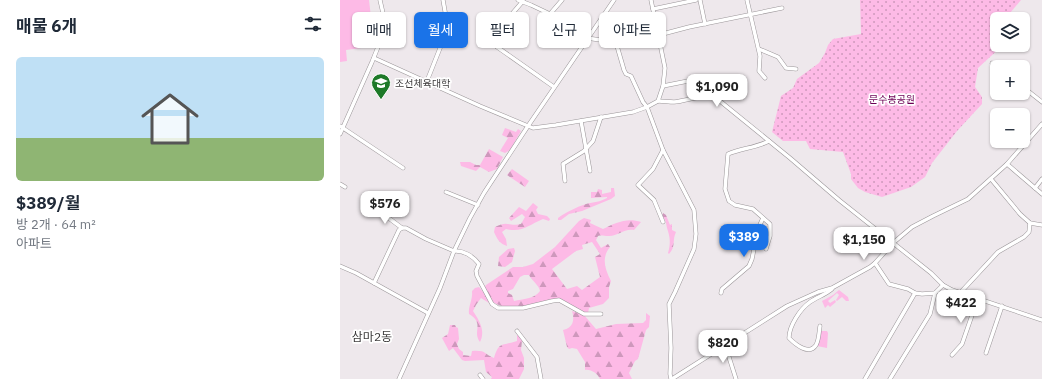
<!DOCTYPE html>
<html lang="ko">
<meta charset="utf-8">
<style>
body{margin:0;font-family:"IBM Plex Sans","Noto Sans KR",sans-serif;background:#f6f6f7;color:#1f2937;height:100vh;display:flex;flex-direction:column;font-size:15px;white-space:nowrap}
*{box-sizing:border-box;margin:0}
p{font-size:13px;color:#747a83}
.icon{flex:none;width:22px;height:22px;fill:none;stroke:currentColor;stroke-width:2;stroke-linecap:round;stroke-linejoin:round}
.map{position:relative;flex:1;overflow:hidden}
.sheet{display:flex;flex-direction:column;background:#fff;width:340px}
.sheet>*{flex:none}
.banner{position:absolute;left:12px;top:12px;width:380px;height:36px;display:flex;gap:8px}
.fabs{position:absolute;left:650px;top:12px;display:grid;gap:8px}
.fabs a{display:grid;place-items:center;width:40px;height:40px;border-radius:6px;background:#fff;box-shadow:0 1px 3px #0004;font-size:20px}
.price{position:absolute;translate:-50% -34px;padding:0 9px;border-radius:8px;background:#fff;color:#222;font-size:13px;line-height:26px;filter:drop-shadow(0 1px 2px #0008)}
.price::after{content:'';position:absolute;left:50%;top:24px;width:12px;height:9px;margin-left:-6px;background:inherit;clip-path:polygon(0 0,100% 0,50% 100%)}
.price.active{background:#1a73e8;color:#fff}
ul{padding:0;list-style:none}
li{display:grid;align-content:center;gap:8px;height:212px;padding:0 16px}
li span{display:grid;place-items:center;height:124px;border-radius:6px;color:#555}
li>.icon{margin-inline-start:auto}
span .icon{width:72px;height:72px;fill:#fffc;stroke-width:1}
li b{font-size:17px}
h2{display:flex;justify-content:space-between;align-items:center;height:48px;padding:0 16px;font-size:17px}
.chip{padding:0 14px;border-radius:6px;background:#fff;box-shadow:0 1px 3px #0004;font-size:14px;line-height:36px}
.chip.active{background:#1a73e8;color:#fff}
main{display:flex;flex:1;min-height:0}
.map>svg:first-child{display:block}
.grass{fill:#fdbae6}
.forest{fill:url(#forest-firs);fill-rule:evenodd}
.park{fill:url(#park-dots)}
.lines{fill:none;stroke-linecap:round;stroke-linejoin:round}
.minor-casing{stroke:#9b9699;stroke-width:4.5}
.minor{stroke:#fff;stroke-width:3.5}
.labels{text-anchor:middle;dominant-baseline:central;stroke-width:3.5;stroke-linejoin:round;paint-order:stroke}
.poi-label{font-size:10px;fill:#3e3c3d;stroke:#fff;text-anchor:start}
.park-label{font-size:10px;fill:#6c0055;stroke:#fff}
.quarter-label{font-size:12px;fill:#3e3c3d;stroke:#fff}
</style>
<main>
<section class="sheet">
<h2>매물 6개<svg class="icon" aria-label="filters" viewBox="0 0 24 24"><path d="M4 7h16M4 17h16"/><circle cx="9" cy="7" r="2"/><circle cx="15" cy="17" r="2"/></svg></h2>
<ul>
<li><span style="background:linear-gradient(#bfe0f5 65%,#8fb573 0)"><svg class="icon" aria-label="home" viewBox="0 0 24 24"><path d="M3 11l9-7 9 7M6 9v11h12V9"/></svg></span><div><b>$389/월</b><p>방 2개 · 64 m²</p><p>아파트</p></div></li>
</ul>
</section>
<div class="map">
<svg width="702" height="379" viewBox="0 0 702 379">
<defs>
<pattern id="forest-firs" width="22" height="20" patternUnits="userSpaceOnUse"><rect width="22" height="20" fill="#fdbae6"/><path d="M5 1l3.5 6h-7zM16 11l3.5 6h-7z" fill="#ce98bc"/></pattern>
<pattern id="park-dots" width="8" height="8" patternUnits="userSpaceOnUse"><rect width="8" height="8" fill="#fdbae6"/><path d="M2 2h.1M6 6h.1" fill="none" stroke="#ce98bc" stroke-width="1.8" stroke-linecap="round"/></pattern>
</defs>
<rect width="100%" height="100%" fill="#eee8ec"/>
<g class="grass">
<polygon points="0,0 29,0 33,35 29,47 6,50 7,61 0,62"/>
<polygon points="499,290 508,297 509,301 506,301 502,297 497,301 496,300 499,295 497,293 488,301 490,303 495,300 496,302 490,307 488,305 485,308 482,301 493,295"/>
<polygon points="481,331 487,331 488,333 487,348 477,346"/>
</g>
<g class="forest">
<polygon points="165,128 176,132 178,129 181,131 170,150 165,153 160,151 168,138 162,135"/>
<polygon points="149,149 163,157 157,169 149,172 140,167 136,171 121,166 120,162 130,162 136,165 140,165"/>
<polygon points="172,169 189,181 185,187 167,175"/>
<path d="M271,188h3l1,8 -4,3 -29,12 -13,3 -8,6h-3v-2c8,-6 19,-11 28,-14 8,-2 14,-2 21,-6v-1l-16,1v-6h6l1,-3 4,1v4l9,-2z"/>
<path d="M193,203l5,4 -2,3 2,4 9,2 3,3 -1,2 -6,-2c-15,6 -20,14 -37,10l-4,3 4,7 1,7c-7,-2 -10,-7 -13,-14l1,-5c13,-7 14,0 26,-3l4,-7 -3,-3 -11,7 -2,-3 10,-11 7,4z"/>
<path d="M323,213l3,2 4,10 2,-1v6l4,2c-4,8 0,15 -7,22l-1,-1c3,-10 2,-16 -1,-25 -1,-5 -1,-8 -5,-12z"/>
<path d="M244,218l7,2 -1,3 13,6c12,-6 24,-12 38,-7l-7,8c-10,-2 -17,7 -26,6 -4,0 -6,-1 -10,0l-2,4 5,8 7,-4 2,3c-9,11 -5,22 1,34l-2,6v11l-6,6 -14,4 -1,5c-10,-3 -18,-10 -28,-14 -17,3 -54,15 -68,2 -3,-3 -5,-9 -7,-14l1,-2 27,-18h10l10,-3 22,-17 24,-26zM252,242l8,12 -5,3 5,20 -18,13 -5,-4 -10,3 -15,-20 24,-18 7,-2 -1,-4zM184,275h5c3,6 10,10 11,16 -6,8 -17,8 -26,10l-2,-6 -4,-2v-2l5,-2 7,-12z"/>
<polygon points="174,248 175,251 172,262 165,267 158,266 159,257 168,249"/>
<path d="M139,287l5,6 5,10 -8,-5 -5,7 -3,6c6,9 13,20 7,31 -8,-11 5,-18 -11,-28 -1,-8 4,-14 3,-23l3,-3z"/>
<path d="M232,311l12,4 12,14 20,-5 27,-1 3,-3v-7l4,3 -1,11 -3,3 -8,29 -3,2 -6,12 3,6h-32c-2,-5 -9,-10 -15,-9v-8l-8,-13 -5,-1 -3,1 -2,-2 -4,-17c10,-2 12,-10 9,-19z"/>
<path d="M110,325h5l1,2 2,1 1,11 -2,5 2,5 4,3v3l8,1 1,-5c15,-1 11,3 22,7 5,-17 8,-12 23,-17v-6l4,1 1,5 -1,9 3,8v11l-5,10h-28l1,-2 -6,-5 -2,-12 -19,1 -3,-1 -9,-12 -4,3 -7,-13 6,-4z"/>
</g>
<polygon class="park" points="520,0 681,0 670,13 675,19 657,19 657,45 663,45 638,68 635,87 642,97 642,104 617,131 592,163 585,177 571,187 542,197 525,192 518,188 511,179 511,174 503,152 470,149 466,141 443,141 432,132 441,96 453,88 457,79 479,63 485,53 488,45 493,39 521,34"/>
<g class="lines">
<defs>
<g id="minor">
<polyline points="178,0 191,5 210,14 247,38 267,41 277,46 284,70 286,74 291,76 303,102 307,107 323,150 313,169 298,185 314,200 323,222"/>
<polyline points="360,0 365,24"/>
<polyline points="407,0 420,56 419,71 425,78"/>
<polyline points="183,1 153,36 152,41 157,47 214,87"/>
<polyline points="313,9 356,0"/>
<polyline points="201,28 210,14 222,0"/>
<polyline points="277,46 349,27 442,8"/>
<polyline points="419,49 438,57 446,68 456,69"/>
<polyline points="34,58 140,106 193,128 216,125 293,112 307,107 318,101 323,86 325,68 311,0"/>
<polyline points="652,63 658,67"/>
<polyline points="87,81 108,28 103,0"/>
<polyline points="323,86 353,80"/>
<polyline points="683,87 702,102"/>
<path d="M318,101c5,0 11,1 16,1 13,-1 28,-8 41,-5l75,61 49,42 92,73 12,12 9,5 90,30"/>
<polyline points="241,121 250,171"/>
<polyline points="0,126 63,168"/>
<polyline points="0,134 32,62 44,32 45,22 40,0"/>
<polyline points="323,150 354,210 356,234 354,249 335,292 329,304 331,348 330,374 331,379"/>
<polyline points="667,164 702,194"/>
<polyline points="651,179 680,214 690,223 702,225"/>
<polyline points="225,181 223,164 244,151 253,141 261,117"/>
<polyline points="0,184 5,187"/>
<polyline points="695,188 702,179"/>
<polyline points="106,192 138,205"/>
<polyline points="38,210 62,228"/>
<path d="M426,249l4,-13v-12l-17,-15 -18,-4 -6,-4 -4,-12 3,-35c13,-6 28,-6 41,-13"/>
<polyline points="535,263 549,284 568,289 575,293 582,294 595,293 603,285"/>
<polyline points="0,266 16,273 88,313"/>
<path d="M34,283l25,-53 3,-2h4l20,11 28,12c9,-1 19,5 25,13l-3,7 1,5 15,28 6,4h25l29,-7 7,-1 25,14h17"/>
<polyline points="381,293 382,289 409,266 412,259 418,229 423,218"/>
<polyline points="620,293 658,252 684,237 689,232 690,223"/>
<path d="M480,326c-1,6 -1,14 -4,19 -7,11 -21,-1 -27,-7 0,-12 11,-29 21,-36 7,-5 15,-7 22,-13"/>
<polyline points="177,331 197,357 201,379"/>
<polyline points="384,346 388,354 396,379"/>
<polyline points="646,353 662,306"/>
<polyline points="612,355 622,344 638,298"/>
<polyline points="140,375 143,379"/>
<polyline points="59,379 100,288 114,251 130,218 144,193 188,126 274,0"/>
<polyline points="332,379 447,306 478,292 492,288 530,267 535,263 553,243 572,227 593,216 628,199 667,164 702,124"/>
<polyline points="525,379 575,293"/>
<polyline points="550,379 590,314 595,293"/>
</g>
</defs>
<use href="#minor" class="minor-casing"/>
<use href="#minor" class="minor"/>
</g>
<defs>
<symbol id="university-pin" viewBox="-11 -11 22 30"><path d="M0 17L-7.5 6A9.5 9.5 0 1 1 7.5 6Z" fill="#1d7928" stroke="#fff"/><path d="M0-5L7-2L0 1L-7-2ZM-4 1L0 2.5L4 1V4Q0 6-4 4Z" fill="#fff"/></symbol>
</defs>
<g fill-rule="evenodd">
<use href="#university-pin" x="30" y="72" width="22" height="30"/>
</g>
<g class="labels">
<g class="poi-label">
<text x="55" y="83">조선체육대학</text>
</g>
<g class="park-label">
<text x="552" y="99">문수봉공원</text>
</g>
<g class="quarter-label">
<text x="32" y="336">삼마2동</text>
</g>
</g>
</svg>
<div class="fabs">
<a><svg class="icon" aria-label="layers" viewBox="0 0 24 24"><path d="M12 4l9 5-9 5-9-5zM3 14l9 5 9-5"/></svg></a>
<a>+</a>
<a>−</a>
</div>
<b class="price" style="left:377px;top:108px">$1,090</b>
<b class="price" style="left:45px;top:225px">$576</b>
<b class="price active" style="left:404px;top:258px">$389</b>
<b class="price" style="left:524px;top:261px">$1,150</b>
<b class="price" style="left:621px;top:324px">$422</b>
<b class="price" style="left:383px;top:364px">$820</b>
<div class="banner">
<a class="chip">매매</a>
<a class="chip active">월세</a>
<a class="chip">필터</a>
<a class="chip">신규</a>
<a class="chip">아파트</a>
</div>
</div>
</main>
